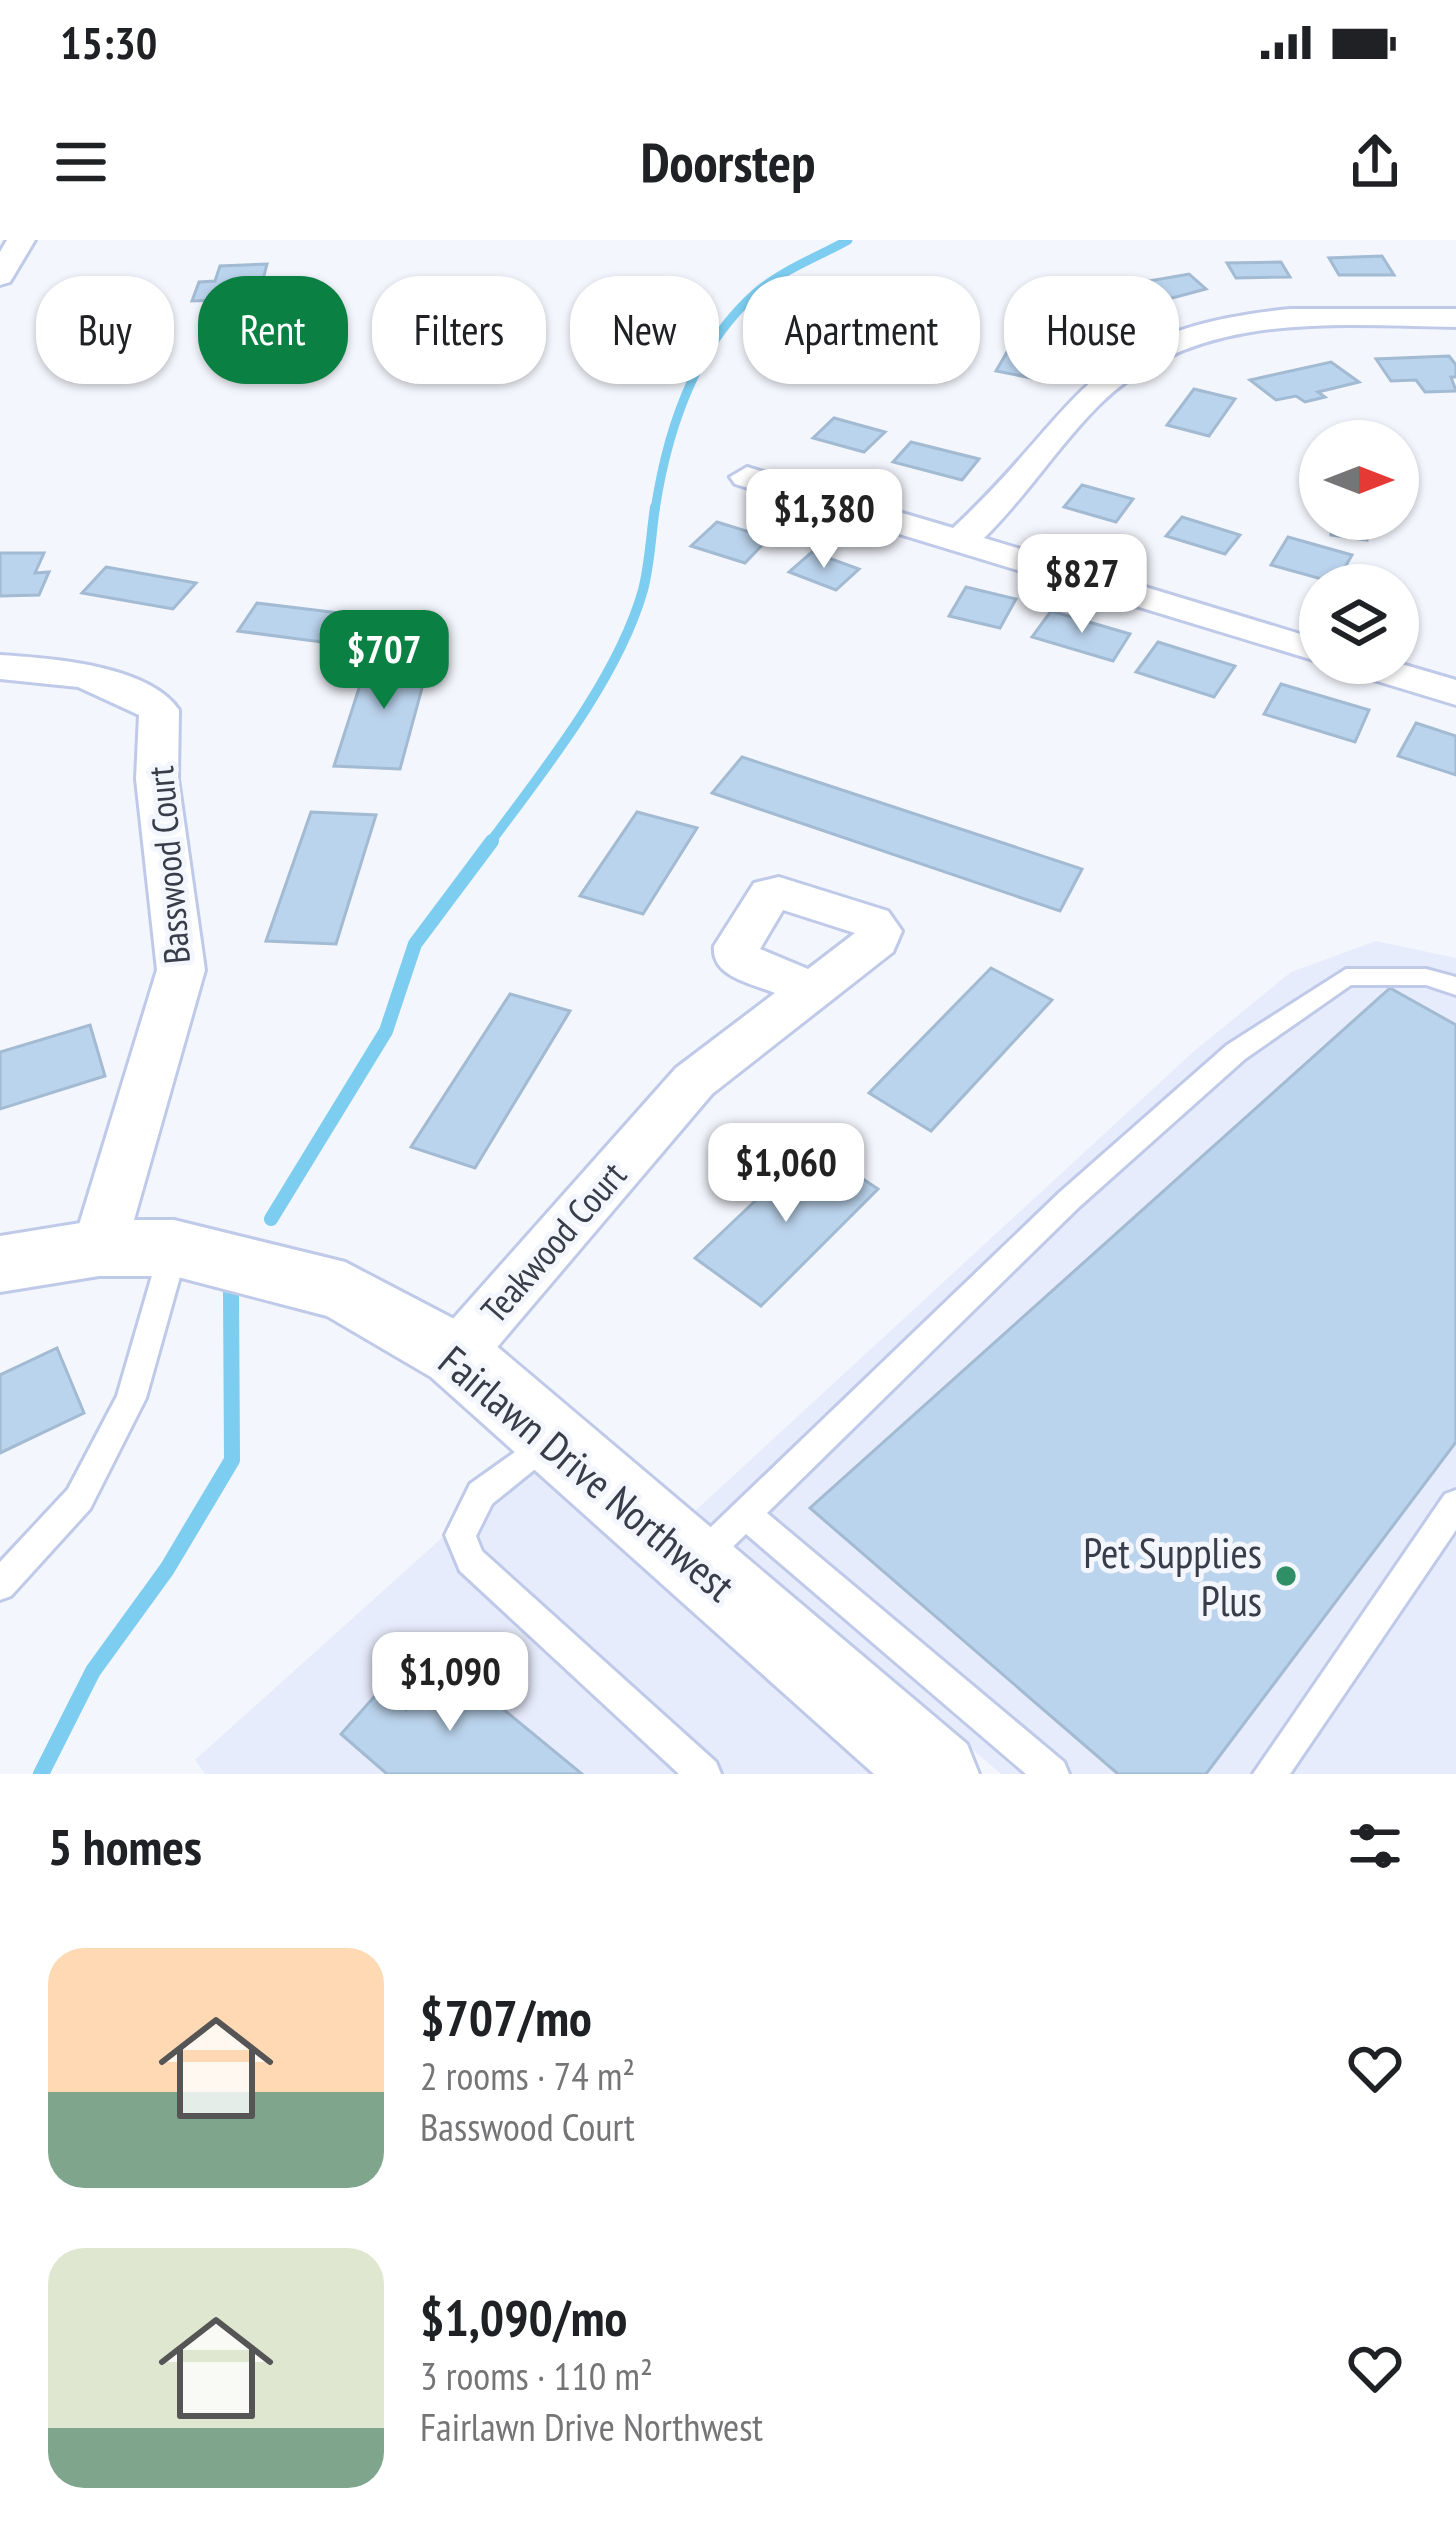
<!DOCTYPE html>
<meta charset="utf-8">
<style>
body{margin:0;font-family:"PT Sans Narrow",sans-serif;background:#f6f6f6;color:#202124;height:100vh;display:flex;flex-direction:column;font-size:45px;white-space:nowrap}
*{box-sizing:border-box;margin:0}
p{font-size:39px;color:#757577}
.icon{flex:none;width:66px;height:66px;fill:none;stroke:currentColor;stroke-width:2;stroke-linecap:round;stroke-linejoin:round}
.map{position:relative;height:1534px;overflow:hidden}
.details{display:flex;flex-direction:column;background:#fff;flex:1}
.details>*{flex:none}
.top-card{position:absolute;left:36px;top:36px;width:1386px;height:108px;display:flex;gap:24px}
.needle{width:78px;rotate:90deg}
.buttons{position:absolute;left:1299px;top:180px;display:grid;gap:24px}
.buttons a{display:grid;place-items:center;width:120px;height:120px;border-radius:50%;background:#fff;box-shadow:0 3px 9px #0004;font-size:60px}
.price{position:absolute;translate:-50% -102px;padding:0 27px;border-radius:24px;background:#fff;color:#222;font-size:39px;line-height:78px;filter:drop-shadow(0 3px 6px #0008)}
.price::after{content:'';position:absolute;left:50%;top:72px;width:36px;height:27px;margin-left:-18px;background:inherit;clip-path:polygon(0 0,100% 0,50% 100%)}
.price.current{background:#0b8043;color:#fff}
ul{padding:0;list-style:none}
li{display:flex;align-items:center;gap:36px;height:300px;padding:0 48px}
li span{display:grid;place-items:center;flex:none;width:336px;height:240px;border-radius:36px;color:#555}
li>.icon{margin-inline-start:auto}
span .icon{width:144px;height:144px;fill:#fffc;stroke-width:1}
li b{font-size:51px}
h2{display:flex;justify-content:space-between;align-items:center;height:144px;padding:0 48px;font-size:51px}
.chip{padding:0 42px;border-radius:48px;background:#fff;box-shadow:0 3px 9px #0004;font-size:42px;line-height:108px}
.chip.current{background:#0b8043;color:#fff}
.status{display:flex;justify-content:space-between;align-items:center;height:84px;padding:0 60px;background:#fff;direction:ltr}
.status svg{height:33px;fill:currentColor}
header{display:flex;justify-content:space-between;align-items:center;height:156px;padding:0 48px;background:#fff;font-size:54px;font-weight:800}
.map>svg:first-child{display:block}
.built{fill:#e7ecfc}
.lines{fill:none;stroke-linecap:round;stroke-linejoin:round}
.stream-far3{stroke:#7ccdef;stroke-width:9}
.stream-far2{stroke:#7ccdef;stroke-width:10}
.stream-far1{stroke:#7ccdef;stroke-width:14}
.stream{stroke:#7ccdef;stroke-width:16}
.building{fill:#bbd4ed;stroke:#a2bad2;stroke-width:3}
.service-casing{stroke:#bfc9e8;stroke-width:6}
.minor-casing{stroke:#bfc9e8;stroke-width:6}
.tertiary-casing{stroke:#bfc9e8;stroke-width:6}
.service{fill:#fff;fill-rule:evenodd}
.minor{fill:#fff;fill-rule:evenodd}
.tertiary{fill:#fff;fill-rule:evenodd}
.poi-dot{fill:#308f67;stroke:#f4f6fd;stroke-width:4.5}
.labels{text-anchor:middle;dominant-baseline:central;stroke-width:10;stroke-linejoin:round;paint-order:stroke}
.street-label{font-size:36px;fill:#393d49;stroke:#f4f6fd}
.near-street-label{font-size:42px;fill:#393d49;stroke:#f4f6fd}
.near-poi-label{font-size:42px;fill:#393d49;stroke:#f4f6fd;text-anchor:end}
</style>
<div class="status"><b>15:30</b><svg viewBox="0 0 49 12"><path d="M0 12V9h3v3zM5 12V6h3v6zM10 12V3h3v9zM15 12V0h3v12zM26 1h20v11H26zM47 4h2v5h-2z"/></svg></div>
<header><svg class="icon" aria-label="menu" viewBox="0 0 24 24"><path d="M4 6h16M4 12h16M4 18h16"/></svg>Doorstep<svg class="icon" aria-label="share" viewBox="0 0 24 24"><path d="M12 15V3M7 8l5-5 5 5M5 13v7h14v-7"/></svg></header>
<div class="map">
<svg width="1456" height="1534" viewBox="0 0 1456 1534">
<rect width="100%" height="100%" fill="#f4f6fd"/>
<g class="built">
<polygon points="1376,701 1456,718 1456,1534 1001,1534 695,1271 1193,812 1291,732"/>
<polygon points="554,1197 939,1534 205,1534 195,1520"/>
</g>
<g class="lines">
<path class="stream-far3" d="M655,270c12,-79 40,-164 102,-218 25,-22 63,-36 91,-52"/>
<path class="stream-far2" d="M489,604c55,-74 129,-166 154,-254 7,-27 8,-56 12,-83"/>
<polyline class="stream-far1" points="271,979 386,791 415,704 492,601"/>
<polyline class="stream" points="41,1534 93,1431 167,1329 232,1220 231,1052"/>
</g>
<g class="building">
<polygon points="1382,16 1394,35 1339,35 1329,18"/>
<polygon points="1281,22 1290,37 1236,38 1227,23"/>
<polygon points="267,24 258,59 192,61 199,42 215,41 220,26"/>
<polygon points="1189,34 1206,49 1153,63 1132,44"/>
<polygon points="1091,58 1126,73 1086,93 1051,78"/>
<polygon points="276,77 275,89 298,87 297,100 223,105 226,81"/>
<polygon points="1014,100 1055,108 1037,139 996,131"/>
<polygon points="1449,116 1456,125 1456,137 1451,137 1456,151 1425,152 1416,140 1391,141 1376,119"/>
<polygon points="1331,122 1359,142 1318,152 1325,157 1305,162 1296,156 1276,160 1250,140"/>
<polygon points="1194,149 1235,159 1209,196 1167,185"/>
<polygon points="834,178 885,192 864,212 813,198"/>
<polygon points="911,202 979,219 962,240 893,222"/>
<polygon points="1082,245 1133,259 1116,282 1064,267"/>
<polygon points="1182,277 1240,295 1225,314 1166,296"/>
<polygon points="1332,279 1368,284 1367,300 1331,295"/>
<polygon points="717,282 769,298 745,323 691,306"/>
<polygon points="1288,297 1352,315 1336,343 1271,325"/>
<polygon points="812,312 859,329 836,350 789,332"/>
<polygon points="0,313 44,313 35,333 49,332 39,355 0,356"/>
<polygon points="106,327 196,343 173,369 82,353"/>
<polygon points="966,347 1016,359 1000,388 949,376"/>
<polygon points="257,363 339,373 321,402 238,391"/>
<polygon points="1051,371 1130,394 1113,421 1032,397"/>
<polygon points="1158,402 1235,426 1214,457 1136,432"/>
<polygon points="370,414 431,415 400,529 334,526"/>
<polygon points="1281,444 1369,470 1355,502 1264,474"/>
<polygon points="1416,483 1456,496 1456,535 1398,516"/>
<polygon points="742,517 1082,629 1060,671 712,553"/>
<polygon points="311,572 376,575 336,704 266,701"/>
<polygon points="637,572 697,588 643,674 580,656"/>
<polygon points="991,728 1052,760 931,891 869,853"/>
<polygon points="1390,748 1456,785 1456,1202 1206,1534 1118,1534 810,1268"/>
<polygon points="510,754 570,771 475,928 411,907"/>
<polygon points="90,785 105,836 0,869 0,812"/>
<polygon points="813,906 878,949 761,1066 695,1018"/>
<polygon points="57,1108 84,1173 0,1213 0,1135"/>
<polygon points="447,1423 582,1534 387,1534 341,1494 381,1449 406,1470"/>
</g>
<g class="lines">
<defs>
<g id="service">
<polygon points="1346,729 1426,729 1456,737 1456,755 1426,745 1351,745 1245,819 1078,968 767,1273 1064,1522 1069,1534 1026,1534 746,1294 711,1328 700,1333 689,1328 684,1318 689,1308 1060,952 1227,805"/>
<polygon points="174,997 184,1000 188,1008 146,1158 90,1269 11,1356 0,1360 0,1322 68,1249 117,1156 160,1008 164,1000"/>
<polygon points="550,1187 560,1191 565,1200 560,1209 492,1264 476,1296 482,1311 716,1522 721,1534 679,1534 460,1331 445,1295 470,1244"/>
<polygon points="1456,1250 1456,1290 1290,1534 1253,1534 1445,1254"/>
</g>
<g id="minor">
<polygon points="7,0 35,0 10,42 0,45 0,12"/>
<path d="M1290,69h166v18c-124,-2 -262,-17 -357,78 -42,42 -73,92 -115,133l336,102 3,23 -588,-179 -5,-7 17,-10 206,61c133,-124 129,-198 337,-219z"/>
<path d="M0,415c49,3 149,10 179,55l-1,69 27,191 -79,278 -8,16 -19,6 -19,-6 -8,-16 85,-278 -21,-191 3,-64 -61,-28 -78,-8z"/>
<polygon points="1338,423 1398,423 1456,440 1456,465 1344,431"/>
<path d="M779,637l109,34 14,20 -9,21 -181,142 -236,278 -20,8 -20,-8 -8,-17 8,-17 240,-270 99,-75c-24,-10 -64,-16 -61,-47l40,-63zM783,670l72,23 -47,36 -48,-20z"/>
</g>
<polygon id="tertiary" points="99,980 174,980 345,1022 481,1093 967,1504 979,1534 874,1534 431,1137 327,1076 174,1036 99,1036 0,1052 0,996"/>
</defs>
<use href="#service" class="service-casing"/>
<use href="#minor" class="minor-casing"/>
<use href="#tertiary" class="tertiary-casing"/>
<use href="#service" class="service"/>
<use href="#minor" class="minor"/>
<use href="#tertiary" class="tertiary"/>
</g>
<circle class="poi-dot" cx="1286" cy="1336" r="12"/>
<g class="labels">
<g class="street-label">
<text transform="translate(168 625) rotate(-95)">Basswood Court</text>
<text transform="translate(553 1002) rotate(-49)">Teakwood Court</text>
</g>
<g class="near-street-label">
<text transform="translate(587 1233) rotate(40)">Fairlawn Drive Northwest</text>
</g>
<g class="near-poi-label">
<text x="1262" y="1312">Pet Supplies<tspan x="1262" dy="48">Plus</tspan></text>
</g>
</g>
</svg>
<div class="buttons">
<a><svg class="needle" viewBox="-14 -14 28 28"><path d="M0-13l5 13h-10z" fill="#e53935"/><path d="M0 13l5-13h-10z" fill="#757577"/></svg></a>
<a><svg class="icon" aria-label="layers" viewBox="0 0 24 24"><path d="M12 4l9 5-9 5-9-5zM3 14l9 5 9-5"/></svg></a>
</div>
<b class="price" style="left:824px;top:331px">$1,380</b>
<b class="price" style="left:1082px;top:396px">$827</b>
<b class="price current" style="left:384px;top:472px">$707</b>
<b class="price" style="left:786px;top:985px">$1,060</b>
<b class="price" style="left:450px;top:1494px">$1,090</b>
<div class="top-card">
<a class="chip">Buy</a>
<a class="chip current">Rent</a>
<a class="chip">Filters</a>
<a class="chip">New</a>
<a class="chip">Apartment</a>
<a class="chip">House</a>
</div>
</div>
<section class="details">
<h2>5 homes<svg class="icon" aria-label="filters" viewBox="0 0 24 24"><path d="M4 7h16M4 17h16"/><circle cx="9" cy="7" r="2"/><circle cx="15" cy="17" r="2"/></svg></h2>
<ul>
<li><span style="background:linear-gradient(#ffd9b3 60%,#7fa58c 0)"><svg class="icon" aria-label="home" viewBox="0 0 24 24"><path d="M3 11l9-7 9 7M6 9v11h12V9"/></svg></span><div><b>$707/mo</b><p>2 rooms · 74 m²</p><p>Basswood Court</p></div><svg class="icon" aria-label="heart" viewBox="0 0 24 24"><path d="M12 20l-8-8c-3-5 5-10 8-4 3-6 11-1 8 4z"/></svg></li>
<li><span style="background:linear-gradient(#dfe7d0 75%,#7fa58c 0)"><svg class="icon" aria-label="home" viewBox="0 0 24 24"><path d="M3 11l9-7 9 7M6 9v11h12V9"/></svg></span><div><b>$1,090/mo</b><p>3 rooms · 110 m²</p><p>Fairlawn Drive Northwest</p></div><svg class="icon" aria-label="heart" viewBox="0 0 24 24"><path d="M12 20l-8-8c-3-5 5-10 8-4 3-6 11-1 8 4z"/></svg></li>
</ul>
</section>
